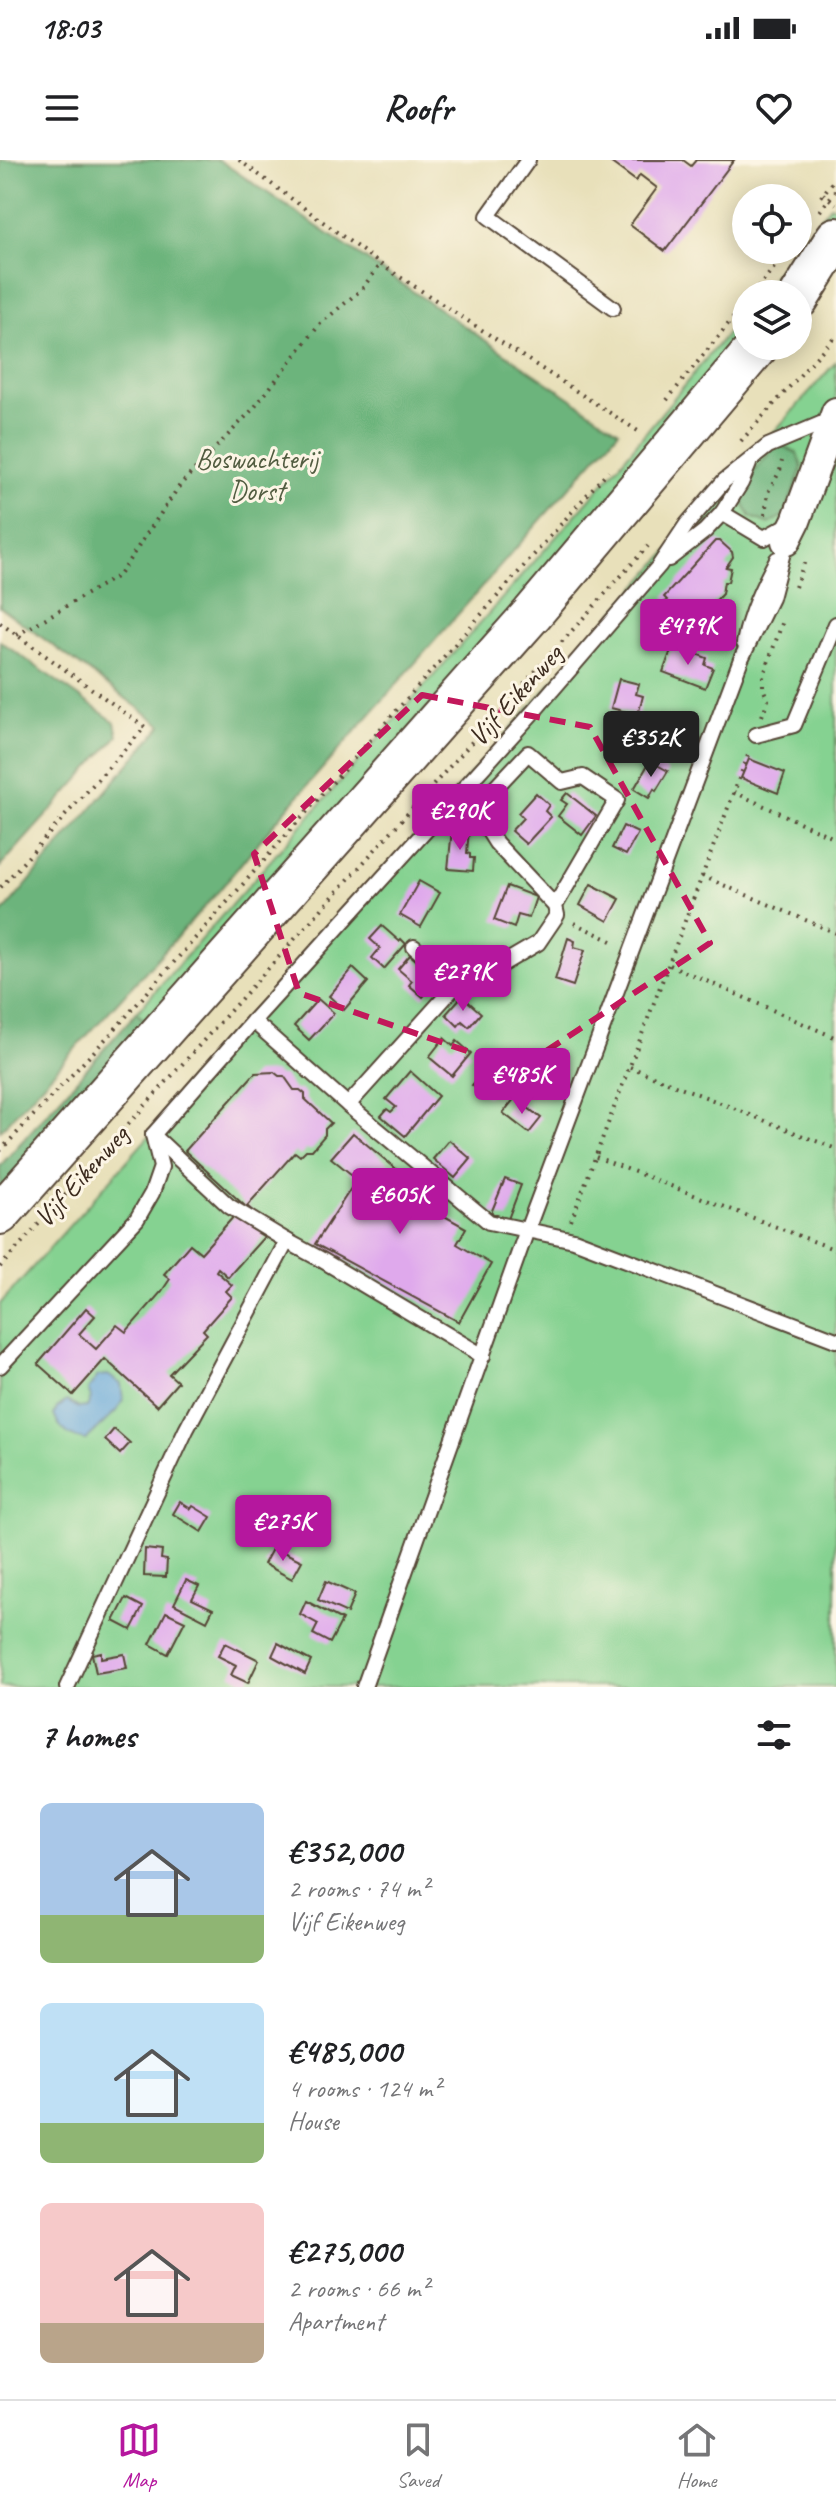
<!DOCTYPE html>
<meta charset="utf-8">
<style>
body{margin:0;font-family:Caveat,sans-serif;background:#f6f6f6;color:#202124;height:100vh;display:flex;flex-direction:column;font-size:30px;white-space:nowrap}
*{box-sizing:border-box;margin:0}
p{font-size:26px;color:#757577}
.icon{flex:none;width:44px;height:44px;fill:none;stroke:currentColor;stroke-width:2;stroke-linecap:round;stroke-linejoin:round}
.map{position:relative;height:1527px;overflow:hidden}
.sheet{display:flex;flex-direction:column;background:#fff;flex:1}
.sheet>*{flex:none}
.controls{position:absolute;left:732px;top:24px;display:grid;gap:16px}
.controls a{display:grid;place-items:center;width:80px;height:80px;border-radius:50%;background:#fff;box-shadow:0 4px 20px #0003;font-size:40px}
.price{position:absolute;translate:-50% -68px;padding:0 18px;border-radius:8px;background:#b5179e;color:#fff;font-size:26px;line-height:52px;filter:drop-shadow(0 2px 4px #0008)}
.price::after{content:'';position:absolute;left:50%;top:48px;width:24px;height:18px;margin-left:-12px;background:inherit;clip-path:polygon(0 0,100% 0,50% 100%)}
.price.current{background:#222;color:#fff}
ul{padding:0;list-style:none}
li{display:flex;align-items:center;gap:24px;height:200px;padding:0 40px}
li span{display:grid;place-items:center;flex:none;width:224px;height:160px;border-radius:12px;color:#555}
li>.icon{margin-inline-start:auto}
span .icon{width:96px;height:96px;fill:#fffc;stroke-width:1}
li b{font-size:34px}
h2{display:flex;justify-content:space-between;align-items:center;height:96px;padding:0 40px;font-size:34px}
.status{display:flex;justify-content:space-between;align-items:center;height:56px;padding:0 40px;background:#fff;direction:ltr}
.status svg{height:22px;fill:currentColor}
header{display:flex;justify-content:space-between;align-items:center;height:104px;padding:0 40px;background:#fff;font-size:36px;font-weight:800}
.tabs{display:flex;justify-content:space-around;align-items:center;height:112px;border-top:2px solid #e0e0e0;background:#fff;font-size:22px;color:#757577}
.tabs a{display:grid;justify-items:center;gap:4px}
.tabs .current{color:#b5179e}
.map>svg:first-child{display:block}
.green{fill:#85d291;stroke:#607e58;stroke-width:2}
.forest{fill:#6cb47b;stroke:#546f4c;stroke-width:2}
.water{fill:#65a7d9;stroke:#50687c;stroke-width:2}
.building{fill:#dfa9ec}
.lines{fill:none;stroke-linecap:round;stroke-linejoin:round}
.service-casing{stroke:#554535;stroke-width:18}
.minor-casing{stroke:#554535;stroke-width:32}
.secondary-casing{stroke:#554535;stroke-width:44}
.path{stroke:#554535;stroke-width:4;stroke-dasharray:2 6;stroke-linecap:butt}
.service{stroke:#fff;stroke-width:14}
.minor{stroke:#fff;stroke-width:28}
.secondary{stroke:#fff;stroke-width:40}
.marked{fill:none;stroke:#c2185b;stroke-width:6;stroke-dasharray:16 10;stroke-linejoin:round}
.labels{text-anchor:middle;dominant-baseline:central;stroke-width:6;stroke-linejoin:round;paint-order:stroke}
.park-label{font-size:28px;fill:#515c40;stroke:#fcf5e5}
.street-label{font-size:28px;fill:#3b2a1e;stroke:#fcf5e5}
</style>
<div class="status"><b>18:03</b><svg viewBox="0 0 49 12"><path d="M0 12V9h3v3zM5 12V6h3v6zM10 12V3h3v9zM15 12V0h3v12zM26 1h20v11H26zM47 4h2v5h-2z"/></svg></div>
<header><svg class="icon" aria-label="menu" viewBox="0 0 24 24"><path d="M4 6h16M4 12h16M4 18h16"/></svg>Roofr<svg class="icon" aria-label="heart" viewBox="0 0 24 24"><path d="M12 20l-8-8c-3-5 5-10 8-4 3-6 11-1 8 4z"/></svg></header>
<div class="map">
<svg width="836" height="1527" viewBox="0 0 836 1527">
<rect width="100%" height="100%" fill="#fcf5e5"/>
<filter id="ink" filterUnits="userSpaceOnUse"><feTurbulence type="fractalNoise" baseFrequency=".0125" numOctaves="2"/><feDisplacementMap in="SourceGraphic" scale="16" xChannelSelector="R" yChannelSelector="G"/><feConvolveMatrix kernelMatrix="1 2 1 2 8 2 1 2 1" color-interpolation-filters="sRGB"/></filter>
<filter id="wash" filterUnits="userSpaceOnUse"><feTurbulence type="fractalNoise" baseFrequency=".006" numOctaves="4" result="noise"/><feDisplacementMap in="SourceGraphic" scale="32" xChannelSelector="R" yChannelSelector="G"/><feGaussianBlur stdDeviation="1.8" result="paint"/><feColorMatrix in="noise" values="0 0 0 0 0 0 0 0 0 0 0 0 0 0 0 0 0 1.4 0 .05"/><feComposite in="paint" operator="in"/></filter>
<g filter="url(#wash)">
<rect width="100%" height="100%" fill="#e8e0ba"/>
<g class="green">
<polygon points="831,45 836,48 836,64 785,134 759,134 794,90 798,90 798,85"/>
<polygon points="746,150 746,181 152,866 136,853 609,317"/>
<polygon points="836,202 836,1527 0,1527 0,1144"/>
</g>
<g class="forest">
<polygon points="0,0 219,0 619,271 271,667 217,733 0,971 0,756 162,565 0,447"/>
<path d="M777,283l20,10 5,14 -17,48 -16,9 -18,-7c-3,-5 -8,-13 -9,-18 -2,-16 26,-42 35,-56z"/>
<polygon points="0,481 115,562 118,576 0,707"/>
<polygon points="136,853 152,866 0,1036 0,1006"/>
</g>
<path class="water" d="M108,1215l13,9 2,16 -6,10 -31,30c-16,-2 -26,-10 -32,-25l3,-7 10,-7 12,7 8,-1 4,-9 -3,-8 10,-14z"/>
<g id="blocks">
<g class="building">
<polygon points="612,0 683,0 691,6 696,0 734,0 665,91 630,65 657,28 640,15 636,21 610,2"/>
<polygon points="715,381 720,381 732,392 733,397 726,407 731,408 728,422 724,422 722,434 694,464 685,456 668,475 650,458 667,440 664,437"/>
<polygon points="673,485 707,498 705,505 713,508 705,528 663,512"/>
<polygon points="619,519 639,524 636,534 643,536 638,555 611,548"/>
<polygon points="749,599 785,613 778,633 741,618"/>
<polygon points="650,601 668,611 656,631 654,629 649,638 634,629"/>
<polygon points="536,633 549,645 545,651 551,657 526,684 511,671 523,658 518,653"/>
<polygon points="567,633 596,656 582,675 558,656 567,644 561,640"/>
<polygon points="623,666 638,673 626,695 612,688"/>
<polygon points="452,669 469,670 467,693 470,694 470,698 474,698 473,711 448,709"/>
<polygon points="419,721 440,733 421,767 400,755"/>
<polygon points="591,724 620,739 608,761 580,745"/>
<polygon points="507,726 536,737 529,758 518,755 514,768 494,760"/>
<polygon points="382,766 399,781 401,779 406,784 384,809 372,798 380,788 370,779"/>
<polygon points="568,778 575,781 574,787 585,790 573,826 555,820"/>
<polygon points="410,795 438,819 423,837 409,825 412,821 398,809"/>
<polygon points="353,808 368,822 344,850 329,836"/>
<polygon points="462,836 481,853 469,867 462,861 458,866 446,854"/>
<polygon points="318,839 334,853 309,880 294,866"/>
<polygon points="444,878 453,886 457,881 471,893 452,916 429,897"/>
<polygon points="493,901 508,912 487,937 472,925"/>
<polygon points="410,911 438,936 405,976 381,956 387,949 391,952 396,947 386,939"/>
<polygon points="274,912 279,916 284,916 294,930 300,930 305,934 305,939 331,963 325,969 325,975 312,990 306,990 300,996 295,992 247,1046 272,1068 228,1117 218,1108 216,1111 232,1125 226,1131 232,1137 203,1170 207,1174 169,1214 178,1222 157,1246 105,1199 73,1235 38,1204 86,1148 95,1156 79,1174 96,1189 117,1165 126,1172 162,1131 170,1119 164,1114 190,1084 201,1093 244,1045 185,991 255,913"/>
<polygon points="515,938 541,958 529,973 503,953"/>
<polygon points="353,973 407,1018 399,1031 466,1068 457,1084 491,1104 459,1162 315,1084 357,1019 331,998"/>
<polygon points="449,980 471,999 455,1018 433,999"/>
<polygon points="505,1019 521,1025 508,1059 491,1053"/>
<polygon points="114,1269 130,1283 120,1294 105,1280"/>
<polygon points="180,1342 191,1349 193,1346 211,1357 202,1372 173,1354"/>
<polygon points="273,1387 302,1401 292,1419 264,1404"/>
<polygon points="145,1389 162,1391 161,1399 167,1400 166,1417 144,1416"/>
<polygon points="186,1420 199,1426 192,1439 213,1449 207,1461 174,1444"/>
<polygon points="326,1421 355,1434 347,1453 318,1440"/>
<polygon points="126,1438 143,1447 131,1470 114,1461"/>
<polygon points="306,1441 342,1460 330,1483 313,1474 318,1464 300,1454"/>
<polygon points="166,1452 185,1461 168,1494 150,1484"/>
<polygon points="225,1483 259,1500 248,1523 231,1515 236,1505 218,1496"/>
<polygon points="278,1483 311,1501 305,1514 272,1496"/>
<polygon points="101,1492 101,1498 124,1494 127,1508 96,1513 92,1494"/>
</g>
</g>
</g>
<g filter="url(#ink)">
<use href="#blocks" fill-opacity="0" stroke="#554535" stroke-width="2"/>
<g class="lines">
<defs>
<g id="service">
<polyline points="528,0 488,56 613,148"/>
<polyline points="722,353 741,323 749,304"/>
<polyline points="669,399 705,371 722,353 764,378 788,365"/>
<path d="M744,483c6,-31 18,-56 33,-84"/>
<polyline points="756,575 794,565 836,464"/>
<polyline points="555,746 496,683 479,656 481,643 528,593 562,622 583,617 617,640 555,746 557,755 538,783 499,806 457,824 348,945 489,1062 574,1080 836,1180"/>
<polyline points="414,787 457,824"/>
<polyline points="253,861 348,945"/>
<polyline points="153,975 229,1046 287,1081"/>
<polyline points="0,1206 137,1059 152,1033 161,1007 153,975 253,861 535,550 659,406 687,364 724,321 768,286 830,260"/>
<polyline points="67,1527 186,1270 287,1081 322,1100 483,1196"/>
<polyline points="364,1527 527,1070 741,499 771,438 786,381"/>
</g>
<polyline id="minor" points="786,381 796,361 836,252"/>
<g id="secondary">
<polyline points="798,139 836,78"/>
<polyline points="0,1054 532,454 758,186"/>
</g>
</defs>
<use href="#service" class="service-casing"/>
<use href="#minor" class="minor-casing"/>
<use href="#secondary" class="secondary-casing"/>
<g class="path">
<polyline points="239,0 380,104 641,273"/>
<polyline points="823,34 836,44"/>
<polyline points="821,37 836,17"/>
<polyline points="820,51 836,30"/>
<polyline points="753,134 788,90"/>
<polyline points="667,240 746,142"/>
<polyline points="741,281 836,175"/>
<polyline points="765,355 768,332 780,311 782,301"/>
<polyline points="795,427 806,398"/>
<polyline points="0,463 145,567 0,728"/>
<polyline points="17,475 119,415 180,325 254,248 320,164 362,129 380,104"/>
<polyline points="762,556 768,540 763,528 763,517 784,458"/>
<polyline points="734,632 836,679"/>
<polyline points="702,716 836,773"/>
<polyline points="574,763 616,783"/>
<polyline points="670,805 836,878"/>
<polyline points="630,907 836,989"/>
<polyline points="0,991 115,869 608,311"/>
<polyline points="596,997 836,1090"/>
<polyline points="571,1061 750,590"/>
<polyline points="0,1107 648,386"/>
</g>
<use href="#service" class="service"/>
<use href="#minor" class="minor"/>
<use href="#secondary" class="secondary"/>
</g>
</g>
<path class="marked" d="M422,535l168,32 120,216 -191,126 -220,-76 -45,-139z"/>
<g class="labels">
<g class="park-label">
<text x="257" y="298">Boswachterij<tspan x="257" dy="32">Dorst</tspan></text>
</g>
<g class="street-label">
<text transform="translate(515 535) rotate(-48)">Vijf Eikenweg</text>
<text transform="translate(81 1016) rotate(-48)">Vijf Eikenweg</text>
</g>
</g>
</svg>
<div class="controls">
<a><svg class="icon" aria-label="locate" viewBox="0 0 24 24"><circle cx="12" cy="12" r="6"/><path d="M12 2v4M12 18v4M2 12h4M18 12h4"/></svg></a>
<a><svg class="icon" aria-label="layers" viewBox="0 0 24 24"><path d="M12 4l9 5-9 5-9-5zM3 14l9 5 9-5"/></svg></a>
</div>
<b class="price" style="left:688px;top:507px">€479K</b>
<b class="price current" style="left:651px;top:619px">€352K</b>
<b class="price" style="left:460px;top:692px">€290K</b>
<b class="price" style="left:463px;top:853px">€279K</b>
<b class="price" style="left:522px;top:956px">€485K</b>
<b class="price" style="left:400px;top:1076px">€605K</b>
<b class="price" style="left:283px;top:1403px">€275K</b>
</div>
<section class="sheet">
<h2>7 homes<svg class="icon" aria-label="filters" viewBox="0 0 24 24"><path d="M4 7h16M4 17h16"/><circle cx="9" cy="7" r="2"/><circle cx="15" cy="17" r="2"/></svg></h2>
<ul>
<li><span style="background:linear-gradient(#a9c7e8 70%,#8fb573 0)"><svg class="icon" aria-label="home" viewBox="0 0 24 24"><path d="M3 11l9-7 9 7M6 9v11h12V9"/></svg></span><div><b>€352,000</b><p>2 rooms · 74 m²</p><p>Vijf Eikenweg</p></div></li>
<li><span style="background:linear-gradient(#bfe0f5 75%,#8fb573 0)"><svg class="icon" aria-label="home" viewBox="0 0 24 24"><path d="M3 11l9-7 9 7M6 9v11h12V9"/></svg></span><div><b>€485,000</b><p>4 rooms · 124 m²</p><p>House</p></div></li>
<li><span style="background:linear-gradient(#f6c9c9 75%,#b9a48a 0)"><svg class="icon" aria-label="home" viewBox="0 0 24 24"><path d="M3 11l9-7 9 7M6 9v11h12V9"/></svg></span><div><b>€275,000</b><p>2 rooms · 66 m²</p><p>Apartment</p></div></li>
</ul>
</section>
<nav class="tabs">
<a class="current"><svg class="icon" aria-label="map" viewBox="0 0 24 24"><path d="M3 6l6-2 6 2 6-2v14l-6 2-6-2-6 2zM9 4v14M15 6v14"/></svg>Map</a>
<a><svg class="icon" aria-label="saved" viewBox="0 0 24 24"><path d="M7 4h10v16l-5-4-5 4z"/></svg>Saved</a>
<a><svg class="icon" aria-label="home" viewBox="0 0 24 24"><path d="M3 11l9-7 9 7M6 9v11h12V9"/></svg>Home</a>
</nav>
